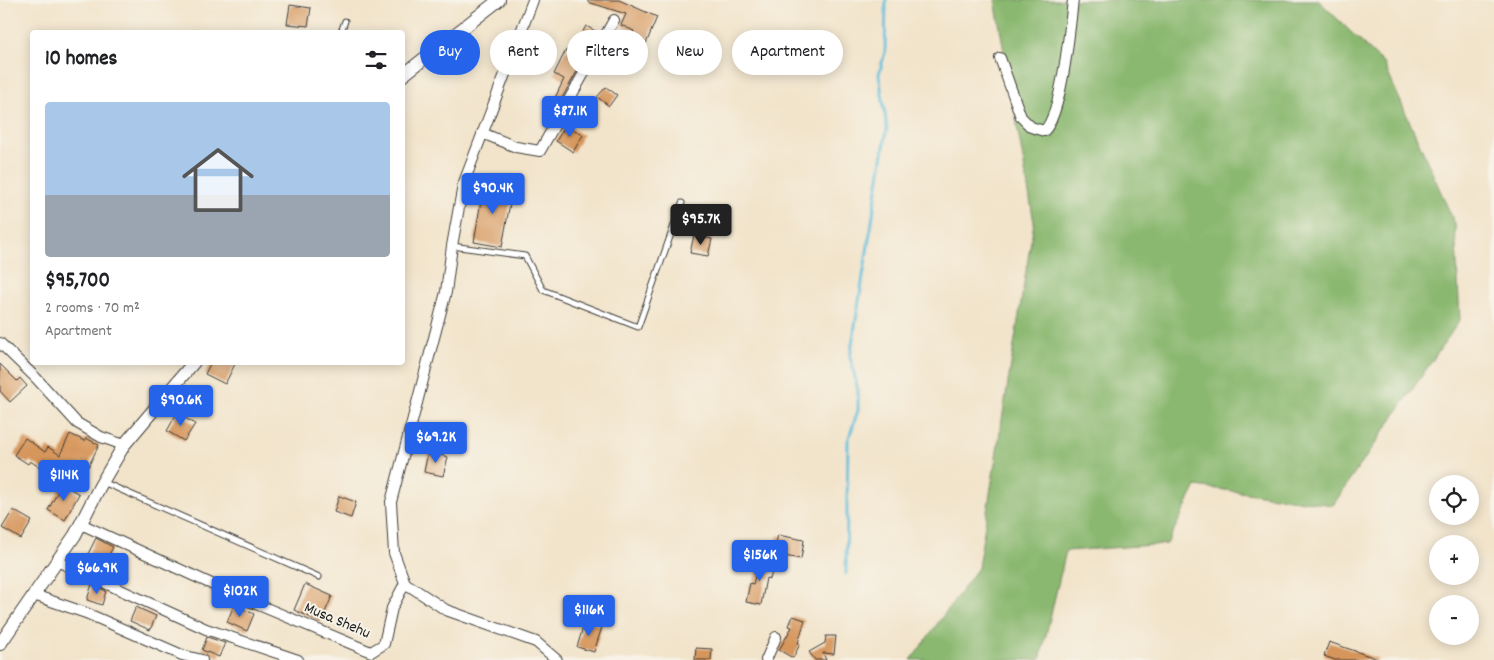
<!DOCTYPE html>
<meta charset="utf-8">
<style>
body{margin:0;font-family:Dekko,sans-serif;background:#f2f2f2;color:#202124;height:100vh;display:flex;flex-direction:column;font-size:19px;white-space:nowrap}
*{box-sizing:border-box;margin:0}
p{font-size:16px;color:#757577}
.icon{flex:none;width:28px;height:28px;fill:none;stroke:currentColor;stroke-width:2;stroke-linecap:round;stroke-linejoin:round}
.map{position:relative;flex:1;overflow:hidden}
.side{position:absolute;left:30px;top:30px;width:375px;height:335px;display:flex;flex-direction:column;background:#fff;border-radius:5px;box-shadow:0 2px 12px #0003}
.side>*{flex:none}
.guide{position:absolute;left:420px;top:30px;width:475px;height:45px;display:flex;gap:10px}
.buttons{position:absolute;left:1429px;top:475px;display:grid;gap:10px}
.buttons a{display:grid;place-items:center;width:50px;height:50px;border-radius:50%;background:#fff;box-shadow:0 2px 12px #0003;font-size:25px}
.price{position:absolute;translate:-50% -42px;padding:0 11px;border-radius:5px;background:#2563eb;color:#fff;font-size:16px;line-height:32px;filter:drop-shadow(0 1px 2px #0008)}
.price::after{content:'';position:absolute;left:50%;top:30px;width:15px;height:11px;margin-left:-8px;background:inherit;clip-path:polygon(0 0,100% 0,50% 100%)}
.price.selected{background:#222;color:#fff}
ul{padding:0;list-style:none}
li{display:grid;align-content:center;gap:10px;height:265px;padding:0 15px}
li+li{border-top:1px solid #e0e0e0}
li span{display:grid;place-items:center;height:155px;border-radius:5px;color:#555}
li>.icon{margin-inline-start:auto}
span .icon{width:90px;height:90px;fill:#fffc;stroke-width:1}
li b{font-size:21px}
h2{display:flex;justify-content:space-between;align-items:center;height:60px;padding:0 15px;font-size:21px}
.chip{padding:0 18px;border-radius:22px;background:#fff;box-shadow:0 2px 12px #0003;font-size:18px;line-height:45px}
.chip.selected{background:#2563eb;color:#fff}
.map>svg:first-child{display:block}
.forest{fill:#8ab86f;stroke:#536a46}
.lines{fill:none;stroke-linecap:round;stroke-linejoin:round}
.stream{stroke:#5ebddc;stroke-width:3}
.building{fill:#d6955a}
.service-casing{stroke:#3c3a36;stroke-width:7}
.minor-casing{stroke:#3c3a36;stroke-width:12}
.tertiary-casing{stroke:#3c3a36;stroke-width:14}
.service{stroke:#fff;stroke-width:5}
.minor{stroke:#fff;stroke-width:10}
.tertiary{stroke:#fff;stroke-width:12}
.labels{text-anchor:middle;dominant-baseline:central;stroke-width:4;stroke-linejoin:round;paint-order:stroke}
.street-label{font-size:16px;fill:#1c1c1c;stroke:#f7f3e8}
</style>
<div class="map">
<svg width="1494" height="660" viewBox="0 0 1494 660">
<rect width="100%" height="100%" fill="#f7f3e8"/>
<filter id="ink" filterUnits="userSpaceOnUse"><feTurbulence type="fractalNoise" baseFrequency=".02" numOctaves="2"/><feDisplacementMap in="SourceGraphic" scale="10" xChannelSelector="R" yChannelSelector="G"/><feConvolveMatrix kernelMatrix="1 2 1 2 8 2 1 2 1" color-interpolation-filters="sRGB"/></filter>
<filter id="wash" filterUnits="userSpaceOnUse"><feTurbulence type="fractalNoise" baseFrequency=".0096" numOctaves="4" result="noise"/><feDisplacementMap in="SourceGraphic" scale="20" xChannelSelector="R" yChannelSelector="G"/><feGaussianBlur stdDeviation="1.12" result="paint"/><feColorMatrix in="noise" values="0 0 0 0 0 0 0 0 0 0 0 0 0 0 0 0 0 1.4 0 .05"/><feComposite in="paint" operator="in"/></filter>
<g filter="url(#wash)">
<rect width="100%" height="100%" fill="#f2e4cb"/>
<polygon class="forest" points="995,0 1318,0 1384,64 1455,224 1460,320 1333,505 1196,486 1167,544 1066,551 1040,660 911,660 978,568 1034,222"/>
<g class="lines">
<polyline class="stream" points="846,574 848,441 858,410 858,390 850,357 887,128 879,74 885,52 886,0"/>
</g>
<g id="blocks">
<g class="building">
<polygon points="588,0 619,0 657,17 643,51 644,52 638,65 622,57 634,31 621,25 626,14 588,2"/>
<polygon points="290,5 311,8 308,26 287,24"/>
<polygon points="586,26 599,33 559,103 554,100 564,79 554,74 566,50 571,52"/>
<polygon points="606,87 617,95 609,106 597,97"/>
<polygon points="566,125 583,135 573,152 556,141"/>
<polygon points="484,183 513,187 502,247 474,242"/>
<polygon points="694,235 712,239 708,256 690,253"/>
<polygon points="211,362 236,362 225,384 205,374"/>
<polygon points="0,364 17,381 20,378 27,386 10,402 0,391"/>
<polygon points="177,413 195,424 184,441 167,431"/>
<polygon points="70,434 85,441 86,438 99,445 88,467 81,463 69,486 30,461 28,464 14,455 25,438 45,452 48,447 60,455"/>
<polygon points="428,452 448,457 443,476 424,472"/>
<polygon points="62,484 79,494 65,520 48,510"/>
<polygon points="339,496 356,502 351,518 334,512"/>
<polygon points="13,510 32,521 21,539 2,528"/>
<polygon points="778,535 804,540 801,559 773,554"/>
<polygon points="96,538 113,547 102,569 85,560"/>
<polygon points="760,558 775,562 770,579 766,578 761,605 746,602 750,583 753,584"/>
<polygon points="92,584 106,591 102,605 87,600"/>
<polygon points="305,584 332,596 321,622 294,610"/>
<polygon points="234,605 254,614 247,631 227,622"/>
<polygon points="136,607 156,616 150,630 130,621"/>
<polygon points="793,616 805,620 798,643 800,644 793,658 779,650 792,627 789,626"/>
<polygon points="585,621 602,627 594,652 577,647"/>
<polygon points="826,636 836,636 834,654 823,653 826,660 815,660 809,652 825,643"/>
<polygon points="207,637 225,643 219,657 202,650"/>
<polygon points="1329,642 1378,659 1377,660 1335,660 1324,656"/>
<polygon points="696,648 712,649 711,660 695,660"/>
</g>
</g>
</g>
<g filter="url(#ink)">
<use href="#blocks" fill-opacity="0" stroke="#3c3a36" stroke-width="1"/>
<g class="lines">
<defs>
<g id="service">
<polyline points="341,32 345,21"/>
<polyline points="452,246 525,256 543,290 638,327 682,203"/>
<polyline points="103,482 319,577"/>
</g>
<g id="minor">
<polyline points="533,0 463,185 452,246 446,292 391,502 394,553 405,583 446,610 536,642 557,660"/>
<path d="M1000,58l21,59 10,10 13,4c18,-16 26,-105 29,-131"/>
<polyline points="482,133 516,147 540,151 614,20"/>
<polyline points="0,343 36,378 77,423 101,437 124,445"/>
<polyline points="81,524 242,598 371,652 384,644 392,608 405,583"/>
<polyline points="57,561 206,629 298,660"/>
<polyline points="34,595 86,613 182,655 202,660"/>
<polyline points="766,660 776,637"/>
</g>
<g id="tertiary">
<polyline points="402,76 499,0"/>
<polyline points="0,644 75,535 100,486 124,445 194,362"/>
</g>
</defs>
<use href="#service" class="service-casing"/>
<use href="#minor" class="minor-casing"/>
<use href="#tertiary" class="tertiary-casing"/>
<use href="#service" class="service"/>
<use href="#minor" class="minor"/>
<use href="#tertiary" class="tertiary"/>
</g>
</g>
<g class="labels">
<g class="street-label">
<text transform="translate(337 621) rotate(23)">Musa Shehu</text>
</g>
</g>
</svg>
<div class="buttons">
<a><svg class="icon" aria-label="locate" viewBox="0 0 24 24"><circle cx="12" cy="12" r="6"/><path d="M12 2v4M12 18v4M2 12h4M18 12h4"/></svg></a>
<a>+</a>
<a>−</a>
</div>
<b class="price" style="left:570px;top:138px">$87.1K</b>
<b class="price" style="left:493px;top:215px">$90.4K</b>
<b class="price selected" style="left:701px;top:246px">$95.7K</b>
<b class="price" style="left:181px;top:427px">$90.6K</b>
<b class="price" style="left:436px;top:464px">$69.2K</b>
<b class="price" style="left:64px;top:502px">$114K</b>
<b class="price" style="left:760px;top:582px">$156K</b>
<b class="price" style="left:97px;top:595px">$66.9K</b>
<b class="price" style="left:240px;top:618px">$102K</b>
<b class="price" style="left:589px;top:637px">$116K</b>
<div class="guide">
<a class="chip selected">Buy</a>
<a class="chip">Rent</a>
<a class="chip">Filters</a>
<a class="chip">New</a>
<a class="chip">Apartment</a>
</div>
<section class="side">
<h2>10 homes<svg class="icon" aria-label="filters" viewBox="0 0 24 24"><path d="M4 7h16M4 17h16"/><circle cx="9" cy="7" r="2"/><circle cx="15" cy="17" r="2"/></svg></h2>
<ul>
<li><span style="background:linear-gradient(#a9c7e8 60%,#9aa5b1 0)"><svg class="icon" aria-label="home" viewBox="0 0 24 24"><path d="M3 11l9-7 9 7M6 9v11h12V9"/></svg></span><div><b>$95,700</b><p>2 rooms · 70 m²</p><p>Apartment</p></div></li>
</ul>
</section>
</div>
